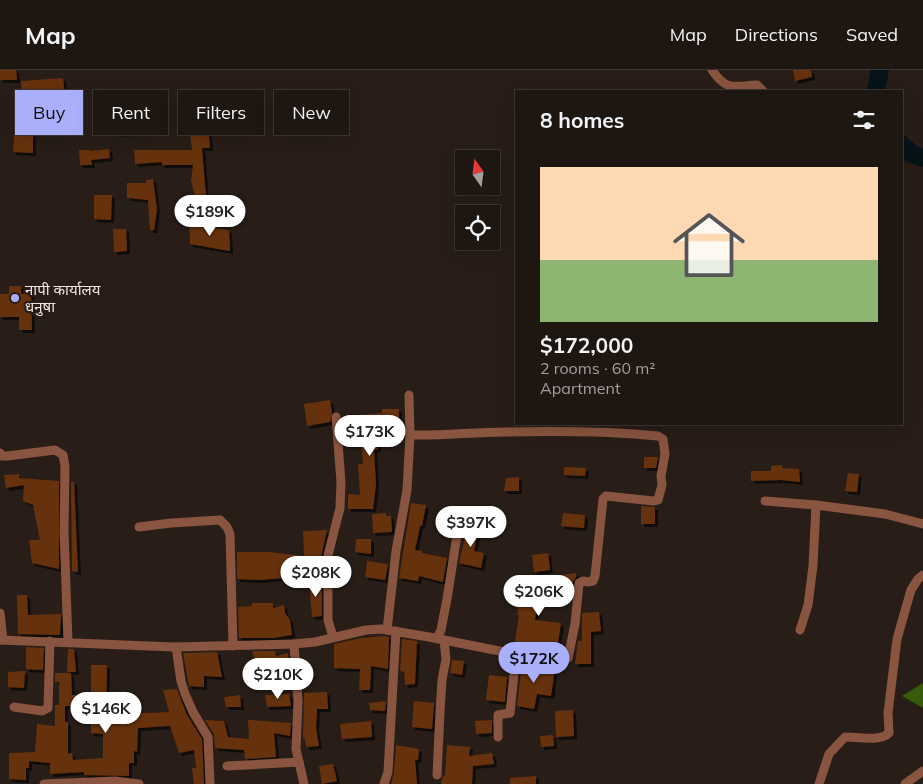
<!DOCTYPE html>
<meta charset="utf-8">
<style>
body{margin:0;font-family:Mulish,"Noto Sans Devanagari",sans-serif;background:#2b231f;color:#f1f3f6;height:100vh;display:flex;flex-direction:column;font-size:19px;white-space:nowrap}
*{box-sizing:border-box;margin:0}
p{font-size:16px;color:#a19f9f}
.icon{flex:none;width:28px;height:28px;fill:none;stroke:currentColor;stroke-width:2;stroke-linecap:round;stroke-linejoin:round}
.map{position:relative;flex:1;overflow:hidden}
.details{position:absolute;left:515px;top:20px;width:388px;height:335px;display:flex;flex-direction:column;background:#1e1611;border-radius:0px;box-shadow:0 5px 20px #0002,0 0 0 1px #3c3531}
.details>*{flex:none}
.banner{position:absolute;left:15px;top:20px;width:425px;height:45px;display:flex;gap:10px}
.needle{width:32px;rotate:346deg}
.fabs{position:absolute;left:455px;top:80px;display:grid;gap:10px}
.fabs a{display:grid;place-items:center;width:45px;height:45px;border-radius:0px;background:#1e1611;box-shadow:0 5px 20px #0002,0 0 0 1px #3c3531;font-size:25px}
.price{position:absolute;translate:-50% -42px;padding:0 11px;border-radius:18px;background:#fff;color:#222;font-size:16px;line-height:32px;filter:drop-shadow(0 1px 2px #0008)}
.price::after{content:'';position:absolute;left:50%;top:30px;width:15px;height:11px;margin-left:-8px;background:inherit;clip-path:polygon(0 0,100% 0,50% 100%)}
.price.selected{background:#aaaffb;color:#111}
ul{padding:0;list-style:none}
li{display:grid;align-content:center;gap:10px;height:265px;padding:0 25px}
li+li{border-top:1px solid #3c3531}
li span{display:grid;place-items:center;height:155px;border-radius:0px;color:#555}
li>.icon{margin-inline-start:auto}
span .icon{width:90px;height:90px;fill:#fffc;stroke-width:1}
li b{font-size:21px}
h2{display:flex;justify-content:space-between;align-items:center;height:60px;padding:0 25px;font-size:21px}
.chip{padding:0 18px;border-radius:0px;background:#1e1611;box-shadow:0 5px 20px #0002,0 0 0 1px #3c3531;font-size:18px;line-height:45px}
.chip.selected{background:#aaaffb;color:#111}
header{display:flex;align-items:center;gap:30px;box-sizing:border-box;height:70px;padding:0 25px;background:#1e1611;border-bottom:1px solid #3c3531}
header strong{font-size:24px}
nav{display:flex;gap:28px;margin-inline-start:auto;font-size:18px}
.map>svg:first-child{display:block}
.forest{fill:#375b09}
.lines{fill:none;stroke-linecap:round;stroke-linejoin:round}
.river{stroke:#061319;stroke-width:18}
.building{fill:#66300b;filter:url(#shadow)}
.street{stroke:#895440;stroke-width:9}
.poi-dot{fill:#aaaffb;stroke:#281d17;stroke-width:2}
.labels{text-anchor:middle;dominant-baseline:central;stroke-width:4.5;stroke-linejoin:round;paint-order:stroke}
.poi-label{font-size:15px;fill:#efe6e2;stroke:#281d17;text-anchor:start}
</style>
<header>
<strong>Map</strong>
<nav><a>Map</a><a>Directions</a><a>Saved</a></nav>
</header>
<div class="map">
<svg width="923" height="714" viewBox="0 0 923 714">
<defs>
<filter id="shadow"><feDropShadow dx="3" dy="3" stdDeviation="0" flood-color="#0009"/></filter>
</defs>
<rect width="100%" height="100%" fill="#281d17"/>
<polygon class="forest" points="923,613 923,638 902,626"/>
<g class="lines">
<g class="river">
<polyline points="876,21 880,0"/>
<polyline points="901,74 912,84 923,88"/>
</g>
</g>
<g class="building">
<polygon points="0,0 16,0 17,10 0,10"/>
<polygon points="793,0 811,0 812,7 795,11"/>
<polygon points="63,8 65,26 22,25 21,11"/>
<polygon points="120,41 130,41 129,63 120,64 120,60 95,60 94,45 120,43"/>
<polygon points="193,45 207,45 210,78 202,78 206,127 195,127 191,110 193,95 162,95 162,92 135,94 134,80 192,80 190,63 195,64"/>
<polygon points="14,63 33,64 33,83 13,82"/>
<polygon points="109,79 110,88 91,90 92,95 80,95 79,80 89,80 90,81"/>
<polygon points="153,109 157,139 154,160 150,160 148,130 127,128 127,113 146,113 146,110"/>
<polygon points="94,125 112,125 111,150 94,149"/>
<polygon points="189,154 229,160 230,181 190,174"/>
<polygon points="113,159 126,159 127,181 114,182"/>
<polygon points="9,216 21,216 21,224 31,223 32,260 19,260 19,247 0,247 0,224 9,224"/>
<polygon points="330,330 332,343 330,352 307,356 304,334"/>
<polygon points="382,339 399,339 399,355 378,355 379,360 377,361 378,379 374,380 376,415 373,439 348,439 348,424 360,425 358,394 363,394 359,345 382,343"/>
<polygon points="644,387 658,387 656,398 644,398"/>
<polygon points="782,395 782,398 799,399 800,412 781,410 751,411 751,401 771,401 771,396"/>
<polygon points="564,397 586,398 585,406 564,405"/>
<polygon points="848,403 859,404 857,422 845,421"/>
<polygon points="19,404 19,408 59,411 59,499 32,493 29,470 40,470 33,435 23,431 24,415 6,418 4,405"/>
<polygon points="519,407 519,421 504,421 506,408"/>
<polygon points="71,412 74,412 78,502 72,501"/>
<polygon points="411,433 426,435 422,456 420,456 415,480 422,481 422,483 447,488 443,512 419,506 418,511 399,508"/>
<polygon points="641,436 655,437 655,454 641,454"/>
<polygon points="386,443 386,446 391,446 392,462 373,463 372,444"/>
<polygon points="563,443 585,445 584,458 561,456"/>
<polygon points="463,454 479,457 474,481 484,483 481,498 459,493 465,467 463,467"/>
<polygon points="327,460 321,487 304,486 303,461"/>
<polygon points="356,469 371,469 371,484 355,482"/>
<polygon points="237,482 269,482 304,486 307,506 259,510 237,509"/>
<polygon points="548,483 550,500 534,502 532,485"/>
<polygon points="367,491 388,494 385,510 365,507"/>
<polygon points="576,503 576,507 573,512 559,515 558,532 538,530 535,550 561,553 556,586 514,578 519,545 517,545 522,515 547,518 547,507"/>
<polygon points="319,509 322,521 322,546 312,547 309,511"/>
<polygon points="17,525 27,525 28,545 61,544 60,565 18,564"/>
<polygon points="252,533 273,533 273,538 284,535 285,543 290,550 292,565 273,568 239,568 238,537 252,536"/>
<polygon points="599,542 601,561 591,562 591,594 575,594 578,571 582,571 582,543"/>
<polygon points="384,566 389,567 388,599 371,596 370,620 359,620 360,599 334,598 334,574 361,568"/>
<polygon points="402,569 417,571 415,614 405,615 404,602 400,601"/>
<polygon points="26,577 44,578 43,600 26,599"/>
<polygon points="68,579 74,579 76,602 67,602"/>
<polygon points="252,581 275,581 276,586 288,583 290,607 286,608 285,602 260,607"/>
<polygon points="217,582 222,607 204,606 204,617 189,616 183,583"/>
<polygon points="452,590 464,591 462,605 450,603"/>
<polygon points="522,592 555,598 551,626 537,624 534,639 517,636"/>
<polygon points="91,595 107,595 106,643 123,644 169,642 163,620 177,619 187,645 202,669 204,714 194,714 192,698 196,698 194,680 179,683 170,656 138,658 137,682 134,681 134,693 129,693 129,706 84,705 84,702 50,704 50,693 29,691 29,698 26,698 26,710 9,709 9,683 35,682 37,654 55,656 55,635 59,635 59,612 55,612 55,603 71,603 72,625 77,625 78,636 65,636 65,652 68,652 68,684 72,683 73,690 103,688 103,664 91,663"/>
<polygon points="25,601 24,618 8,617 8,602"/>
<polygon points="489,605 507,607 505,632 486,630"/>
<polygon points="327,622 328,639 317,639 316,658 319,676 306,677 305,669 303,668 304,623"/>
<polygon points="289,624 291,636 267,637 265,625"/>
<polygon points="240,625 241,637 226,637 224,627"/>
<polygon points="386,631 385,641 370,640 369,633"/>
<polygon points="414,631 434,633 432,659 412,657"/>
<polygon points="573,640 574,666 556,667 555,641"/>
<polygon points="205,650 224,651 228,667 249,669 248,650 252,650 291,653 290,666 274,663 276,687 245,689 244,680 215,678 214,664"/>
<polygon points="492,650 492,663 476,664 475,651"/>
<polygon points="371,651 372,667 342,669 340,654"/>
<polygon points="553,665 554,676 541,677 540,666"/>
<polygon points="396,675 419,679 418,690 415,690 417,714 391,714 394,703"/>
<polygon points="447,675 470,677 469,686 492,683 494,694 473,696 472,714 441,714 443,705 445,706"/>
<polygon points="333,694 337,711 322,714 319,696"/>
<polygon points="536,706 536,714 510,714 510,708"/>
</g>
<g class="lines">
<g class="street">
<path d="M712,0c15,22 22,16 45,15l6,6"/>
<polyline points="0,383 2,386 7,386 55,380 63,385 65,396 64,461 68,572"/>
<polyline points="765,431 816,435 813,496 808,535 800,560"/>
<polyline points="816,435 885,444 923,454"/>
<polyline points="139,457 171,453 220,450 227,457 230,464 233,576"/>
<polyline points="0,543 3,570"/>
<polyline points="387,560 396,481 407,420 410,365 409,325"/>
<polyline points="333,567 328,550 328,520 324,501 340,438 341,412 336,347"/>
<polyline points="437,568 441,560 447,529 458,459"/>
<path d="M0,570l174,7 120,-3 21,-2 51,-12 15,-1 48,8 131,26 8,-5 7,-34 4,-41 4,-2 5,1 5,-1 2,-5 8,-77 3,-3 48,5 4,-1 4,-15 -1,-9 4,-22 -2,-15 -5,-3c-51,-5 -102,-5 -153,-4 -32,0 -63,4 -95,3"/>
<polyline points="294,574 298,631 296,679 304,714"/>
<polyline points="176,577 181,611 185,624 193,642 208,667 210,714"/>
<polyline points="14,637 42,641 48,638 50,571"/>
<polyline points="498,667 498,645 510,643 516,584"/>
<polyline points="227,696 299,692"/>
<polyline points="437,705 440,642 442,610 446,589 444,570"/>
<polyline points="44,714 115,711 139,714"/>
<polyline points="384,714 388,702 396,561"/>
<path d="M819,714l10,-30 16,-17c12,0 35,5 44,-4l-1,-20 9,-74 14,-49 7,-11 5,-4"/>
<polyline points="905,714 923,701"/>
</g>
</g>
<circle class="poi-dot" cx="15" cy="228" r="5"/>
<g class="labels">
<g class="poi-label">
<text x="25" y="219">नापी कार्यालय<tspan x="25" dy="17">धनुषा</tspan></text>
</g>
</g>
</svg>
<div class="fabs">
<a><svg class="needle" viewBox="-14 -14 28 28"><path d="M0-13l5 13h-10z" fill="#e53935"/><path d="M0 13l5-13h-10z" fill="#a19f9f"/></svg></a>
<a><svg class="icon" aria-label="locate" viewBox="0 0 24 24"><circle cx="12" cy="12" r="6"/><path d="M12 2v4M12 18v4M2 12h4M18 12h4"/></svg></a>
</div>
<b class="price" style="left:210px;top:167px">$189K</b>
<b class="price" style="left:370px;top:387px">$173K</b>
<b class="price" style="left:471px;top:478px">$397K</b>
<b class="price" style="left:316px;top:528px">$208K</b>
<b class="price" style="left:539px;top:547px">$206K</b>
<b class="price selected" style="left:534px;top:614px">$172K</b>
<b class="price" style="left:278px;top:630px">$210K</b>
<b class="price" style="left:106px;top:664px">$146K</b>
<div class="banner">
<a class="chip selected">Buy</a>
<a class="chip">Rent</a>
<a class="chip">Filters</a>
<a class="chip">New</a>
</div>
<section class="details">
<h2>8 homes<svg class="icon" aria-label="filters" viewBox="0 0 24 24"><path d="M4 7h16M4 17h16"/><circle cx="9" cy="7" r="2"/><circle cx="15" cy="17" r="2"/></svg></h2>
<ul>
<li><span style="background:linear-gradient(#ffd9b3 60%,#8fb573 0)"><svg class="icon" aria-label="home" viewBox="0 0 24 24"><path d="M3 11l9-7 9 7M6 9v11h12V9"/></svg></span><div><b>$172,000</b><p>2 rooms · 60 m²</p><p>Apartment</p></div></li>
</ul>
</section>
</div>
